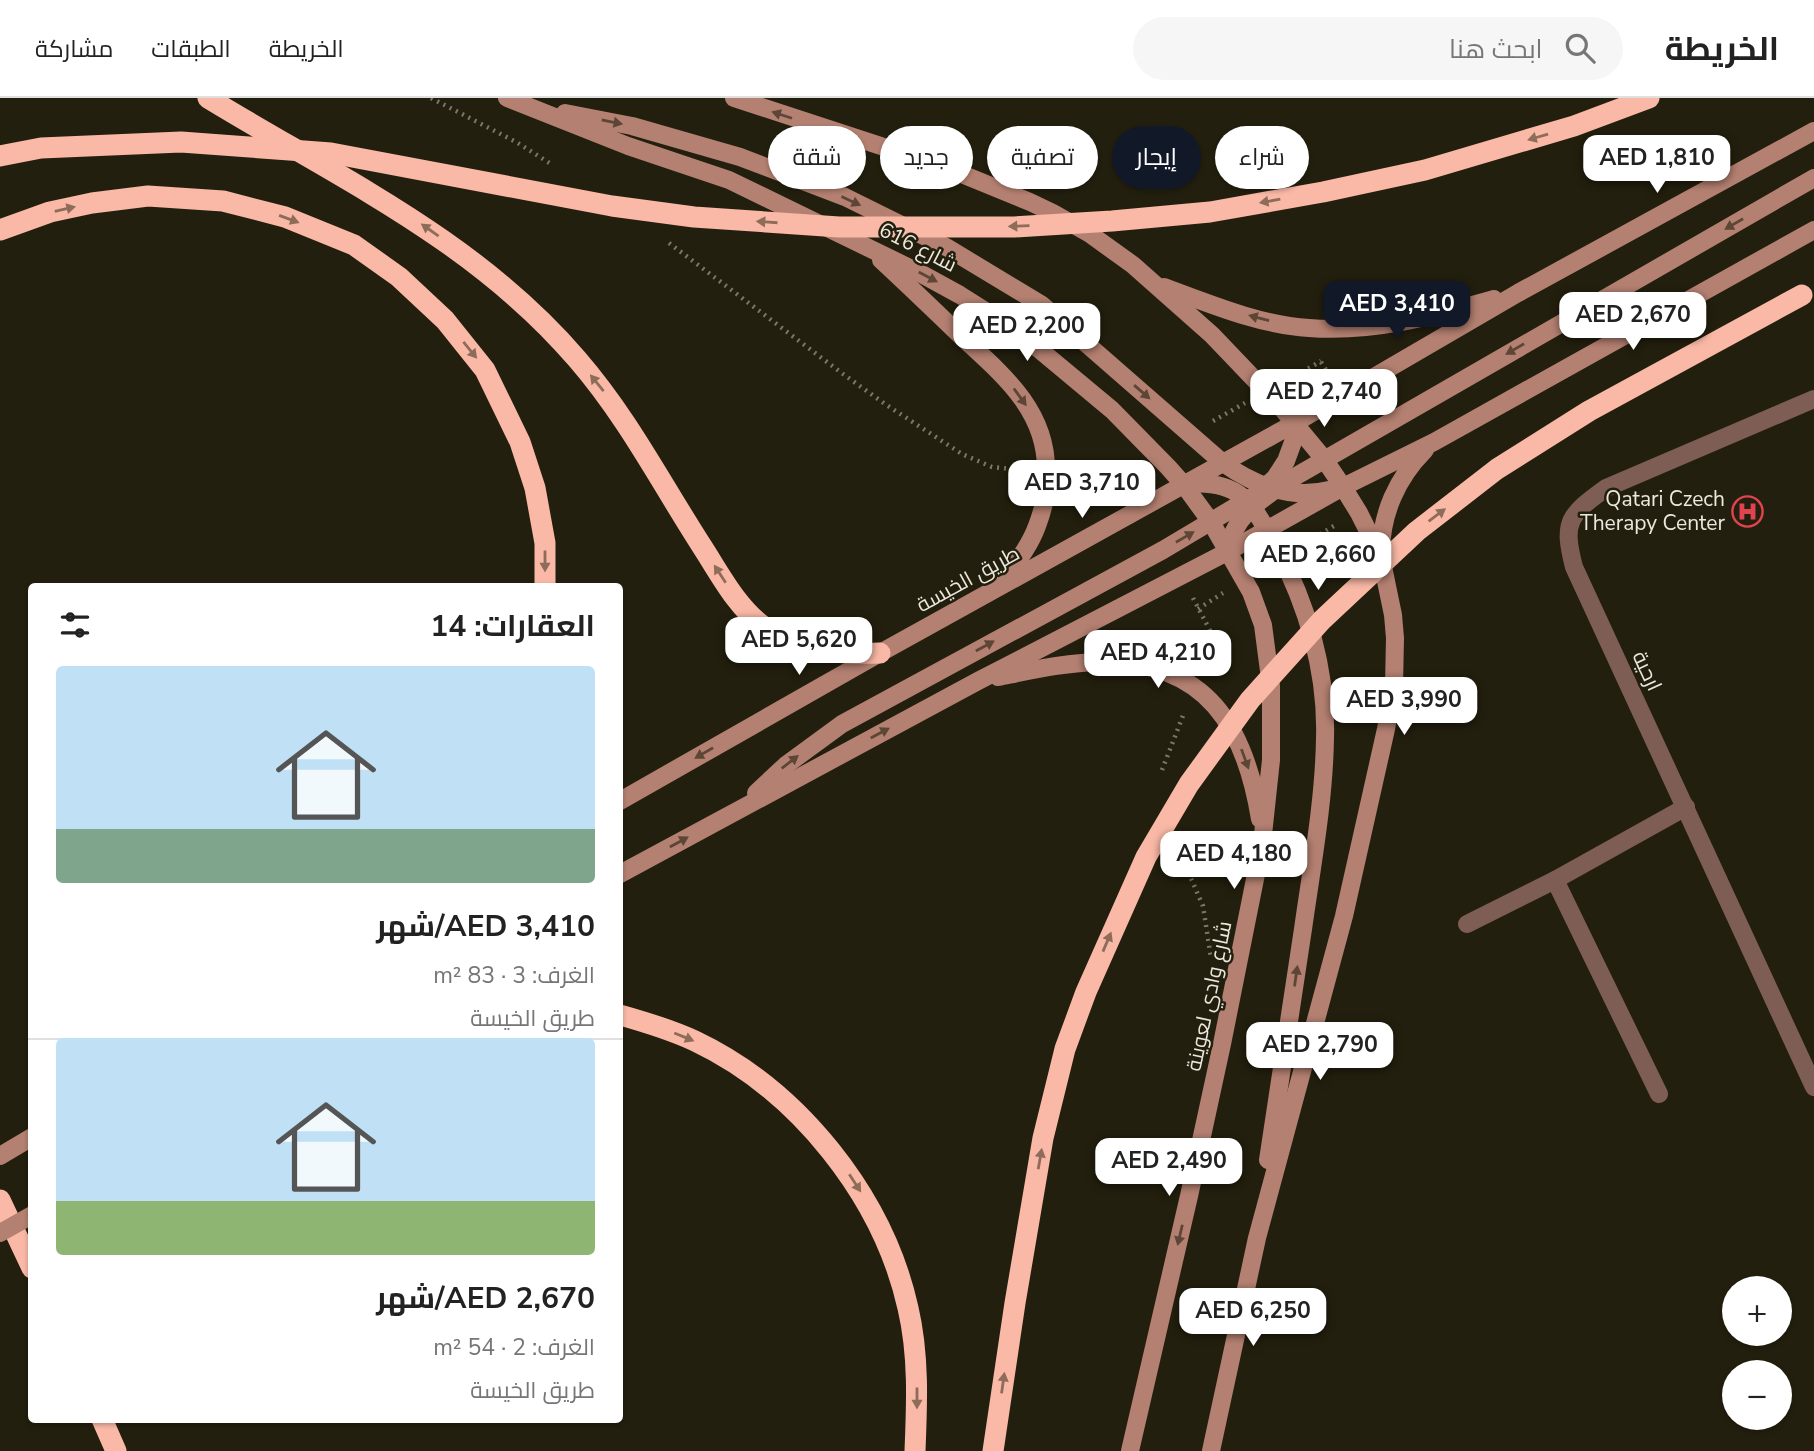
<!DOCTYPE html>
<html lang="ar">
<meta charset="utf-8">
<style>
body{margin:0;font-family:"Nunito Sans",Cairo,sans-serif;background:#f6f6f6;color:#222;direction:rtl;height:100vh;display:flex;flex-direction:column;font-size:26px;white-space:nowrap}
*{box-sizing:border-box;margin:0}
p{font-size:23px;color:#767676}
.icon{flex:none;width:38px;height:38px;fill:none;stroke:currentColor;stroke-width:2;stroke-linecap:round;stroke-linejoin:round}
.map{position:relative;flex:1;overflow:hidden;direction:ltr}
.drawer{position:absolute;left:28px;top:485px;width:595px;height:840px;display:flex;flex-direction:column;background:#fff;border-radius:7px;box-shadow:0 2px 5px #0004;direction:rtl}
.drawer>*{flex:none}
.banner{position:absolute;left:644px;top:28px;width:665px;height:63px;direction:rtl;display:flex;gap:14px}
.controls{position:absolute;left:1722px;top:1178px;display:grid;gap:14px}
.controls a{display:grid;place-items:center;width:70px;height:70px;border-radius:50%;background:#fff;box-shadow:0 2px 5px #0004;font-size:35px}
.price{position:absolute;translate:-50% -60px;padding:0 16px;border-radius:14px;background:#fff;color:#222;font-size:23px;line-height:46px;filter:drop-shadow(0 2px 4px #0008)}
.price::after{content:'';position:absolute;left:50%;top:42px;width:21px;height:16px;margin-left:-10px;background:inherit;clip-path:polygon(0 0,100% 0,50% 100%)}
.price.current{background:#111827;color:#fff}
ul{padding:0;list-style:none}
li{display:grid;align-content:center;gap:14px;height:371px;padding:0 28px}
li+li{border-top:2px solid #e0e0e0}
li span{display:grid;place-items:center;height:217px;border-radius:7px;color:#555}
li>.icon{margin-inline-start:auto}
span .icon{width:126px;height:126px;fill:#fffc;stroke-width:1}
li b{font-size:30px}
h2{display:flex;justify-content:space-between;align-items:center;height:84px;padding:0 28px;font-size:30px}
.pill{padding:0 24px;border-radius:32px;background:#fff;box-shadow:0 2px 5px #0004;font-size:24px;line-height:63px}
.pill.current{background:#111827;color:#fff}
header{display:flex;align-items:center;gap:42px;box-sizing:border-box;height:98px;padding:0 35px;background:#fff;border-bottom:2px solid #e0e0e0}
header strong{font-size:33px}
nav{display:flex;gap:38px;margin-inline-start:auto;font-size:24px}
.search{width:490px;height:63px;background:#f6f6f6;display:flex;align-items:center;gap:18px;box-sizing:border-box;padding:0 24px;border-radius:38px;color:#767676;font-size:26px}
.map>svg:first-child{display:block}
.lines{fill:none;stroke-linecap:round;stroke-linejoin:round}
.path{stroke:#7a7768;stroke-width:4.5;stroke-dasharray:2 5;stroke-linecap:butt}
.lane{stroke:#7e5d54;stroke-width:18}
.street{stroke:#7e5d54;stroke-width:18}
.secondary{stroke:#b48071;stroke-width:18}
.highway{stroke:#fab9a6;stroke-width:21}
.secondary-bridge{stroke:#b48071;stroke-width:18}
.highway-bridge{stroke:#fab9a6;stroke-width:21}
.oneway{fill:#5d4636}
.oneway2{fill:#8e6c5a}
.labels{text-anchor:middle;dominant-baseline:central;stroke-width:5;stroke-linejoin:round;paint-order:stroke}
.street-label{font-size:21px;fill:#ebe8dd;stroke:#231f0e}
.poi-label{font-size:21px;fill:#ebe8dd;stroke:#231f0e;text-anchor:end}
</style>
<header>
<strong>الخريطة</strong>
<div class="search"><svg class="icon" aria-label="search" viewBox="0 0 24 24"><circle cx="10" cy="10" r="6"/><path d="M15 15l6 6"/></svg>ابحث هنا</div>
<nav><a>الخريطة</a><a>الطبقات</a><a>مشاركة</a></nav>
</header>
<div class="map">
<svg width="1814" height="1353" viewBox="0 0 1814 1353">
<rect width="100%" height="100%" fill="#231f0e"/>
<g class="lines">
<g class="path">
<polyline points="431,0 518,45 551,66"/>
<polyline points="669,145 843,276 885,306 962,356 992,369 1023,372"/>
<polyline points="1321,264 1330,278"/>
<polyline points="1290,281 1321,263"/>
<polyline points="1213,323 1245,305"/>
<path d="M1070,373c30,-2 32,-3 51,22"/>
<polyline points="1109,380 1131,367"/>
<polyline points="1302,447 1337,426"/>
<polyline points="1193,500 1215,542 1211,570"/>
<polyline points="1198,511 1223,495"/>
<polyline points="1162,672 1184,615"/>
<polyline points="1180,755 1203,808 1211,860"/>
</g>
<g class="lane">
<polyline points="1555,782 1659,996"/>
<polyline points="1467,826 1555,782 1686,709"/>
</g>
<path class="street" d="M1814,301l-208,89c-37,27 -44,33 -32,79l240,520"/>
<g class="secondary">
<polyline points="507,0 628,48 729,82 918,174 960,197 1017,233 1112,312 1168,369 1184,387 1211,424 1251,494 1263,527 1271,588 1271,662 1262,746 1222,946 1189,1098 1130,1353"/>
<polyline points="734,0 942,68 1030,104 1053,115 1090,136 1133,167 1212,237 1280,308 1324,361 1343,389 1359,415 1381,459 1393,517 1395,540 1394,588 1386,631 1344,818 1257,1140 1211,1353"/>
<path d="M565,15l67,13 108,31 105,40 101,50 96,58 181,158c31,22 67,37 106,27"/>
<path d="M881,162c28,26 55,52 82,78 40,37 83,72 83,131 1,22 -1,36 -9,57 -8,22 -24,41 -37,60"/>
<path d="M1164,189c46,17 96,38 145,41 64,5 124,-12 185,-29"/>
<path d="M1187,386c53,-5 65,19 88,61 32,58 52,126 50,193 -1,64 -13,127 -22,191 -12,77 -23,154 -35,231"/>
<path d="M1229,453c2,-35 36,-54 62,-72l523,-301"/>
<path d="M1381,455c0,-39 16,-75 44,-103"/>
<path d="M998,579c35,-7 70,-15 106,-15 103,0 141,65 156,157"/>
<polyline points="756,695 786,667 842,626 1163,452 1257,396 1275,380 1286,363 1293,344 1295,325"/>
<polyline points="620,703 880,555 1295,325 1518,195 1814,33"/>
<polyline points="620,776 978,583 1229,453 1343,389 1434,344 1814,132"/>
<polyline points="0,1058 32,1039"/>
</g>
<g class="highway">
<path d="M208,0c131,80 267,142 369,261 51,59 84,124 126,189 18,28 34,59 61,79 33,26 76,27 116,26"/>
<polyline points="0,132 50,114 92,105 148,98 223,103 285,119 354,147 399,179 445,222 485,272 520,344 535,390 545,445 545,488"/>
<path d="M620,917c25,7 51,15 75,26 103,49 188,155 213,267 11,47 9,95 7,143"/>
<polyline points="0,1102 32,1170"/>
<polyline points="102,1321 116,1353"/>
</g>
<polyline class="secondary-bridge" points="0,1135 32,1117"/>
<g class="highway-bridge">
<polyline points="0,58 41,50 181,44 331,55 612,108 694,119 839,129 1014,129 1112,123 1210,114 1323,94 1425,72 1574,28 1649,0"/>
<polyline points="993,1353 1015,1205 1043,1040 1065,951 1086,894 1146,759 1189,686 1250,602 1322,522 1417,433 1497,371 1589,313 1802,197"/>
</g>
</g>
<defs><path id="oneway-solid" d="M-6-.8H1V-3.2L6.5 0L1 3.2V.8H-6Z" transform="scale(1.75)"/></defs>
<g class="oneway">
<use href="#oneway-solid" transform="translate(782 17) rotate(-162)"/>
<use href="#oneway-solid" transform="translate(612 24) rotate(11)"/>
<use href="#oneway-solid" transform="translate(851 103) rotate(25)"/>
<use href="#oneway-solid" transform="translate(1734 126) rotate(150)"/>
<use href="#oneway-solid" transform="translate(928 179) rotate(28)"/>
<use href="#oneway-solid" transform="translate(1259 220) rotate(-165)"/>
<use href="#oneway-solid" transform="translate(1515 251) rotate(150)"/>
<use href="#oneway-solid" transform="translate(1142 294) rotate(41)"/>
<use href="#oneway-solid" transform="translate(1020 299) rotate(54)"/>
<use href="#oneway-solid" transform="translate(1185 439) rotate(-30)"/>
<use href="#oneway-solid" transform="translate(985 548) rotate(-29)"/>
<use href="#oneway-solid" transform="translate(880 635) rotate(-28)"/>
<use href="#oneway-solid" transform="translate(704 655) rotate(150)"/>
<use href="#oneway-solid" transform="translate(1245 661) rotate(70)"/>
<use href="#oneway-solid" transform="translate(790 664) rotate(-38)"/>
<use href="#oneway-solid" transform="translate(679 744) rotate(-29)"/>
<use href="#oneway-solid" transform="translate(1296 878) rotate(-82)"/>
<use href="#oneway-solid" transform="translate(1180 1137) rotate(103)"/>
</g>
<g class="oneway2">
<use href="#oneway-solid" transform="translate(1538 39) rotate(164)"/>
<use href="#oneway-solid" transform="translate(1270 103) rotate(170)"/>
<use href="#oneway-solid" transform="translate(65 111) rotate(-13)"/>
<use href="#oneway-solid" transform="translate(289 121) rotate(20)"/>
<use href="#oneway-solid" transform="translate(767 124) rotate(-176)"/>
<use href="#oneway-solid" transform="translate(1019 128) rotate(178)"/>
<use href="#oneway-solid" transform="translate(430 132) rotate(-145)"/>
<use href="#oneway-solid" transform="translate(470 252) rotate(51)"/>
<use href="#oneway-solid" transform="translate(597 285) rotate(-129)"/>
<use href="#oneway-solid" transform="translate(1437 417) rotate(-37)"/>
<use href="#oneway-solid" transform="translate(545 463) rotate(90)"/>
<use href="#oneway-solid" transform="translate(720 476) rotate(-123)"/>
<use href="#oneway-solid" transform="translate(1107 844) rotate(-67)"/>
<use href="#oneway-solid" transform="translate(684 939) rotate(22)"/>
<use href="#oneway-solid" transform="translate(1040 1061) rotate(-80)"/>
<use href="#oneway-solid" transform="translate(855 1085) rotate(57)"/>
<use href="#oneway-solid" transform="translate(1003 1285) rotate(-82)"/>
<use href="#oneway-solid" transform="translate(917 1300) rotate(90)"/>
</g>
<defs>
<symbol id="hospital-ring" viewBox="-11 -11 22 22"><circle r="9.5" fill="#231f0e" stroke="#e0444e" stroke-width="1.5"/><path d="M-5-5h3v3.5h4V-5h3V5h-3V1.5h-4V5h-3Z" fill="#e0444e"/></symbol>
</defs>
<g fill-rule="evenodd">
<use href="#hospital-ring" x="1730" y="396" width="35" height="35"/>
</g>
<g class="labels">
<g class="street-label">
<text transform="translate(918 149) rotate(27)">شارع 616</text>
<text transform="translate(968 481) rotate(-29)">طريق الخيسة</text>
<text transform="translate(1647 573) rotate(65)">ارحية</text>
<text transform="translate(1209 898) rotate(-78)">شارع وادي لعوينة</text>
</g>
<g class="poi-label">
<text x="1725" y="401">Qatari Czech<tspan x="1725" dy="24">Therapy Center</tspan></text>
</g>
</g>
</svg>
<div class="controls">
<a>+</a>
<a>−</a>
</div>
<b class="price" style="left:1657px;top:97px">AED 1,810</b>
<b class="price current" style="left:1397px;top:243px">AED 3,410</b>
<b class="price" style="left:1633px;top:254px">AED 2,670</b>
<b class="price" style="left:1027px;top:265px">AED 2,200</b>
<b class="price" style="left:1324px;top:331px">AED 2,740</b>
<b class="price" style="left:1082px;top:422px">AED 3,710</b>
<b class="price" style="left:1318px;top:494px">AED 2,660</b>
<b class="price" style="left:799px;top:579px">AED 5,620</b>
<b class="price" style="left:1158px;top:592px">AED 4,210</b>
<b class="price" style="left:1404px;top:639px">AED 3,990</b>
<b class="price" style="left:1234px;top:793px">AED 4,180</b>
<b class="price" style="left:1320px;top:984px">AED 2,790</b>
<b class="price" style="left:1169px;top:1100px">AED 2,490</b>
<b class="price" style="left:1253px;top:1250px">AED 6,250</b>
<div class="banner">
<a class="pill">شراء</a>
<a class="pill current">إيجار</a>
<a class="pill">تصفية</a>
<a class="pill">جديد</a>
<a class="pill">شقة</a>
</div>
<section class="drawer">
<h2>العقارات: 14<svg class="icon" aria-label="filters" viewBox="0 0 24 24"><path d="M4 7h16M4 17h16"/><circle cx="9" cy="7" r="2"/><circle cx="15" cy="17" r="2"/></svg></h2>
<ul>
<li><span style="background:linear-gradient(#bfe0f5 75%,#7fa58c 0)"><svg class="icon" aria-label="home" viewBox="0 0 24 24"><path d="M3 11l9-7 9 7M6 9v11h12V9"/></svg></span><div><b>AED 3,410/شهر</b><p>الغرف: 3 · 83 m²</p><p>طريق الخيسة</p></div></li>
<li><span style="background:linear-gradient(#bfe0f5 75%,#8fb573 0)"><svg class="icon" aria-label="home" viewBox="0 0 24 24"><path d="M3 11l9-7 9 7M6 9v11h12V9"/></svg></span><div><b>AED 2,670/شهر</b><p>الغرف: 2 · 54 m²</p><p>طريق الخيسة</p></div></li>
</ul>
</section>
</div>
